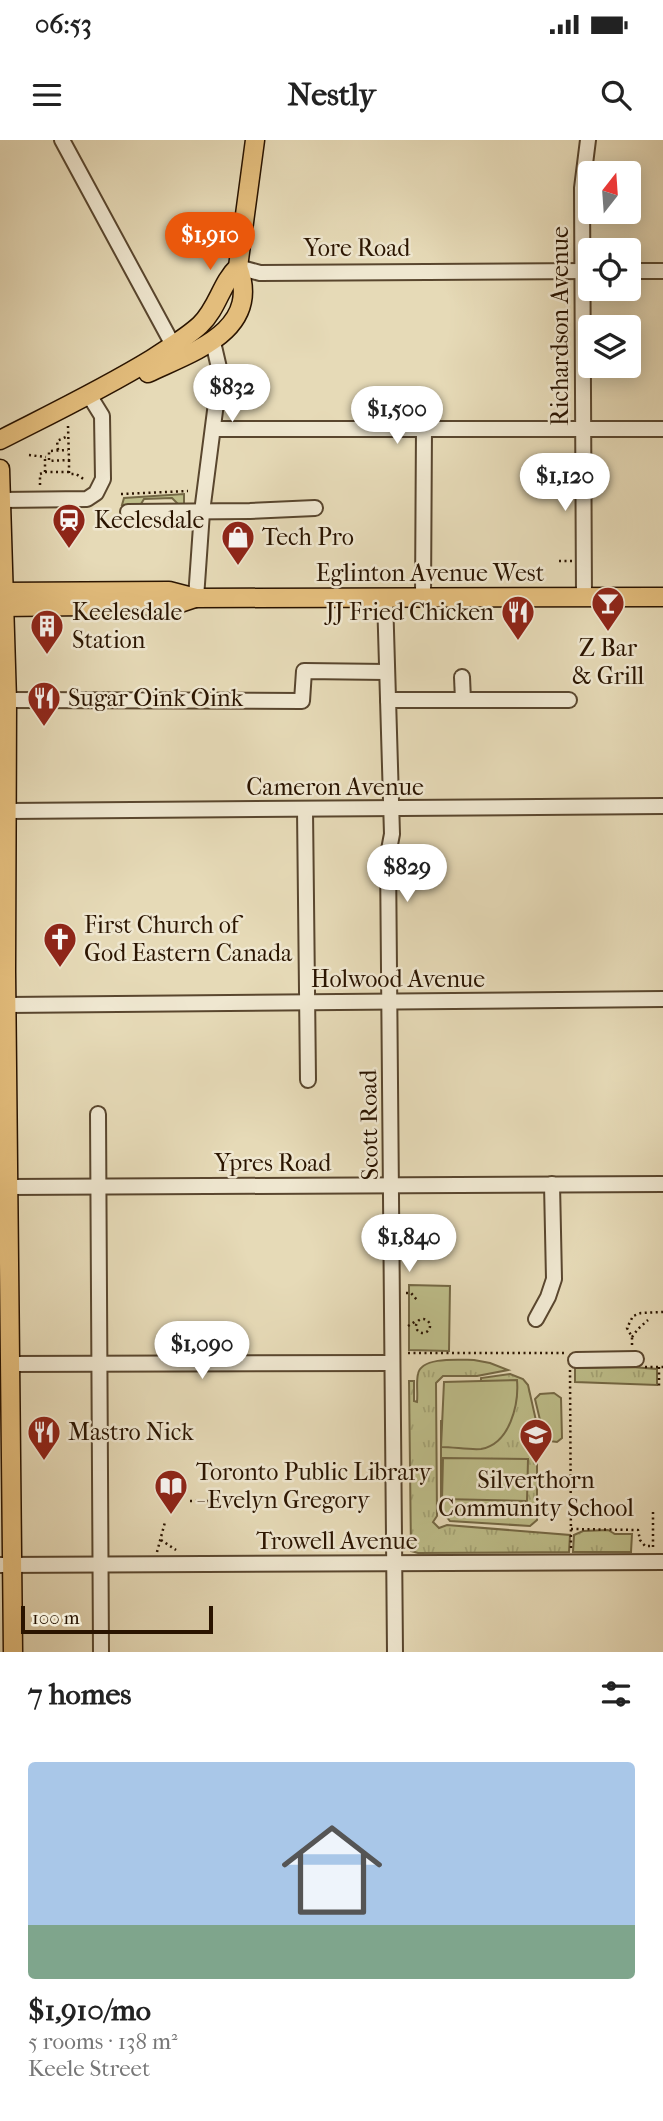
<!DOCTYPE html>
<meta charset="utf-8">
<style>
body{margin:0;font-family:"IM FELL French Canon",serif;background:#f2f2f2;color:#222;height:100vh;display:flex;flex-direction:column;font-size:26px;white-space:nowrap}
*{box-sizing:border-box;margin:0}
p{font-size:23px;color:#767676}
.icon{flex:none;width:38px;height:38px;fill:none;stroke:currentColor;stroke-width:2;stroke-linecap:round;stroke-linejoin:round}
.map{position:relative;height:1512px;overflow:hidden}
.panel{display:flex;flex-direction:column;background:#fff;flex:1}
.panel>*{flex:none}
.needle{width:46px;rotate:17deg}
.tools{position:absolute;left:578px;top:21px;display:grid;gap:14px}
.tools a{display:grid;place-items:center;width:63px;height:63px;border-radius:7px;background:#fff;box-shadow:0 4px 18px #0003;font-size:35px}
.scale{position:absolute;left:21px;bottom:18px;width:192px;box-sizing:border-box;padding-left:7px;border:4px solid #2a1400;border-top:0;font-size:19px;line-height:24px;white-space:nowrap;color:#2a1400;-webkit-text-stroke:5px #efe7d0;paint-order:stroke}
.price{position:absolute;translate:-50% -60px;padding:0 16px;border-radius:24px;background:#fff;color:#222;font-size:23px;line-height:46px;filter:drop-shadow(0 2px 4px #0008)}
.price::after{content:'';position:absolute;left:50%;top:42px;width:21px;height:16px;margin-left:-10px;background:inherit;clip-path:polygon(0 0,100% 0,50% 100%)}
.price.selected{background:#ea580c;color:#fff}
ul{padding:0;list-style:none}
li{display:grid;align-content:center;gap:14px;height:371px;padding:0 28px}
li span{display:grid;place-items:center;height:217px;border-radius:7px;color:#555}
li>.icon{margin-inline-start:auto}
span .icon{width:126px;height:126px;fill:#fffc;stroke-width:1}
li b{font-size:30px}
h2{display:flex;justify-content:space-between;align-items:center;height:84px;padding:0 28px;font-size:30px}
.status{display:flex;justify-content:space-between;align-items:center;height:49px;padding:0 35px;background:#fff;direction:ltr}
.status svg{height:19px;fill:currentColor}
header{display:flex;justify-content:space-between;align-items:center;height:91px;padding:0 28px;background:#fff;font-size:32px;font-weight:800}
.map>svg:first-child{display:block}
.grass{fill:url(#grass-tufts);stroke:#746844;stroke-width:2}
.green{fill:#bdbd89;stroke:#746844;stroke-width:2}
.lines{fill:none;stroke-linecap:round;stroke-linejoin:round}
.minor-casing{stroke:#59462e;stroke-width:18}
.major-casing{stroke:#2a1400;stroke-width:21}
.path{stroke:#2a1400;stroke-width:2.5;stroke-dasharray:2 3.5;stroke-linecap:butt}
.minor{stroke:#efe7d0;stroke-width:14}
.major{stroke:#e3bd7c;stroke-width:18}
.labels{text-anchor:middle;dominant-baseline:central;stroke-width:5;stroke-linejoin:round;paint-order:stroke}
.street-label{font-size:24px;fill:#2a1400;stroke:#efe7d0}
.poi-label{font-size:24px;fill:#2a1400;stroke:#efe7d0;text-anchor:start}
</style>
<div class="status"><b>06:53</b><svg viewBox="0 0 49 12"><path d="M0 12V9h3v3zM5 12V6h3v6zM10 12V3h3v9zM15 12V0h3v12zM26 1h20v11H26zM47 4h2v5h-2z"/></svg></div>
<header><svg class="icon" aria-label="menu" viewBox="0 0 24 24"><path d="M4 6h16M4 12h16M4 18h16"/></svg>Nestly<svg class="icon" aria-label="search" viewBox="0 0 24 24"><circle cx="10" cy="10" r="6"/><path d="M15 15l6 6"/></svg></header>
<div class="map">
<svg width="663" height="1512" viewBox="0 0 663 1512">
<defs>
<pattern id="grass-tufts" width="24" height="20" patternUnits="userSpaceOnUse" patternTransform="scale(1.75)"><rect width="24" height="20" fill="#bdbd89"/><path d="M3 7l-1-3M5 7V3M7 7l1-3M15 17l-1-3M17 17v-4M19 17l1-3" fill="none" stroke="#a3a274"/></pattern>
</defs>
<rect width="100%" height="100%" fill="#e6dab7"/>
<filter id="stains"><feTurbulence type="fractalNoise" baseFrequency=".00286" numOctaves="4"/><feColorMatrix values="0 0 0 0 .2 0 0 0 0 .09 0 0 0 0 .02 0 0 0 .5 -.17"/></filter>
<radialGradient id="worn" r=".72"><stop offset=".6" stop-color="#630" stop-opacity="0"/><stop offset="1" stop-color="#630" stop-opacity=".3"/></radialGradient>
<g class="grass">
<path d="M474,1220l16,3 18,7 -31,6h-34l-7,7 1,133 -4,6 6,6 8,-3 123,10 -1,17 -151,1 -7,-2 -2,-170h5v20l3,1c1,-9 -1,-20 1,-28 3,-18 43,-14 56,-14z"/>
<polygon points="632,1227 657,1229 657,1245 575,1242 575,1228"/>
<polygon points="510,1234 523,1239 528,1245 537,1285 537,1380 530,1386 450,1381 442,1371 441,1360 441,1281 481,1280 481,1238"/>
<polygon points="608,1390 615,1394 632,1394 631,1412 573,1412 574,1395 583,1391"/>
</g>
<g class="green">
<polygon points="184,354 184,364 178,364 172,358 144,359 141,364 122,365 124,358"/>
<polygon points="409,1145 450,1146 449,1211 409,1210"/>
<path d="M517,1240c2,24 -7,64 -36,69 -12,1 -27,-2 -40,-2l3,-65z"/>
<polygon points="554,1253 561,1258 562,1298 557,1302 550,1301 540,1280 535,1259 540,1254"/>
<polygon points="443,1318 528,1319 527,1361 442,1359"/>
</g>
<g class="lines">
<defs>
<g id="minor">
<polyline points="62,0 173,205"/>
<polyline points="238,127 260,133 590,131"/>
<polyline points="628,131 663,131"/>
<polyline points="214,289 663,289"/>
<polyline points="2,360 87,359 96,353 103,339 102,276 89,255"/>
<polyline points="128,372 250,371 315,368"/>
<polyline points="385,457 392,694 388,715 395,1512"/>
<polyline points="423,457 424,288"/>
<polyline points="584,457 582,48 588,0"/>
<polyline points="196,458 202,372 220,232 213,202"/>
<polyline points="462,537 463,560"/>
<polyline points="7,560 302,561 304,531 387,532"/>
<polyline points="388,560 569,560"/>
<polyline points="305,670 308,940"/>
<polyline points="8,671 663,666"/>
<polyline points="7,865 663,859"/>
<polyline points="98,974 101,1512"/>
<polyline points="9,1047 663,1044"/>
<polyline points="536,1179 548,1157 554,1139 552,1044"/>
<polyline points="576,1220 636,1219"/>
<polyline points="12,1224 392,1223"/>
<polyline points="0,1425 663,1422"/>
</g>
<g id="major">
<path d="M148,233c44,-21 114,-42 90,-106"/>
<path d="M0,300c51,-26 103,-51 152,-81 16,-11 34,-21 48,-34 18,-17 21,-42 38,-58l17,-127"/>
<polyline points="0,329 7,560 6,831 13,1512"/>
<polyline points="0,452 169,451 196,458 663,457"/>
<polyline points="0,467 174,465 195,458"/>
</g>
</defs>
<use href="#minor" class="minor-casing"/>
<use href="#major" class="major-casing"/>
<g class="path">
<polyline points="68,286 69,320 49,321 49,311 68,310"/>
<polyline points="58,310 57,301 68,296"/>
<polyline points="29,315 46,317"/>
<polyline points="69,320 69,334 76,334 85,340"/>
<polyline points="45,332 69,332"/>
<polyline points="40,345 40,334 45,332 45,317"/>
<polyline points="121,354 188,351"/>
<polyline points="559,421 573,421"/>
<polyline points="406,1153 411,1153 417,1160"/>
<circle cx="423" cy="1186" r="7"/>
<polyline points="408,1186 416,1181"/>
<polyline points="632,1197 638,1189 648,1180"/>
<polyline points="632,1205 632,1197 627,1188 633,1176 641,1173 663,1172"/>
<polyline points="408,1213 567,1213"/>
<polyline points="645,1227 663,1227"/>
<polyline points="659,1227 659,1249"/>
<polyline points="570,1230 571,1409"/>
<polyline points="190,1361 221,1361"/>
<polyline points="571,1389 638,1390 640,1400 645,1406 653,1406"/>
<polyline points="161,1400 176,1410"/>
<polyline points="653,1407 653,1372"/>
<polyline points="157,1412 165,1382"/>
</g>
<use href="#minor" class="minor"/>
<use href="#major" class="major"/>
</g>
<defs>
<symbol id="station-pin" viewBox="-11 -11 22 30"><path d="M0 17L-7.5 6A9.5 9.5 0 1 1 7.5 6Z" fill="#8f2418" stroke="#efe7d0"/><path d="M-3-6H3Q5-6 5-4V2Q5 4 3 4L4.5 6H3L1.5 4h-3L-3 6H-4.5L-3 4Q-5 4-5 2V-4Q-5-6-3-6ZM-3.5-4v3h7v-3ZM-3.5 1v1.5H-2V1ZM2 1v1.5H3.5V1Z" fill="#fff"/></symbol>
<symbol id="shop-pin" viewBox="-11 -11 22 30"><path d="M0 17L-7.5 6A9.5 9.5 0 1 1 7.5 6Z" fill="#8f2418" stroke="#efe7d0"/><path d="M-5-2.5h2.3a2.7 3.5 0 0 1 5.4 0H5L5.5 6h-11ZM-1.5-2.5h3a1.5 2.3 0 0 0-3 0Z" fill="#fff"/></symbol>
<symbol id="bar-pin" viewBox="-11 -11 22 30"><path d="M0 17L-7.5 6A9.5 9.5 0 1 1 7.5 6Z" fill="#8f2418" stroke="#efe7d0"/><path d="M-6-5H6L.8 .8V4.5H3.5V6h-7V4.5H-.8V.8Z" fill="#fff"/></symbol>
<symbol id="restaurant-pin" viewBox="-11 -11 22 30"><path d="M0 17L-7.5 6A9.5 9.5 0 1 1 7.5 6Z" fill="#8f2418" stroke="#efe7d0"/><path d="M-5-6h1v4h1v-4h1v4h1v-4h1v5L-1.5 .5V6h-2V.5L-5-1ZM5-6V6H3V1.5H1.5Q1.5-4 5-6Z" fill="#fff"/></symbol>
<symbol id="building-pin" viewBox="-11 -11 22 30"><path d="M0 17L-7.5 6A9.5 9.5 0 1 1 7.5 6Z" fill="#8f2418" stroke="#efe7d0"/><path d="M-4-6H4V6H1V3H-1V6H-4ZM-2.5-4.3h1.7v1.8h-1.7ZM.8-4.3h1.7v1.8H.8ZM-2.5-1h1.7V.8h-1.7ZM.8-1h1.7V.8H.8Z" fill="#fff"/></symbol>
<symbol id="church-pin" viewBox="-11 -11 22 30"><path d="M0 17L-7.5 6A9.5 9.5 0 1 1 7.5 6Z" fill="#8f2418" stroke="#efe7d0"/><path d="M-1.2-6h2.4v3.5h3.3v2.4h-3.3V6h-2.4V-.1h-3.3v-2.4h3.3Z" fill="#fff"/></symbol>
<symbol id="school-pin" viewBox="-11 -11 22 30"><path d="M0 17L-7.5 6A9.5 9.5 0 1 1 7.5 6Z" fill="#8f2418" stroke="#efe7d0"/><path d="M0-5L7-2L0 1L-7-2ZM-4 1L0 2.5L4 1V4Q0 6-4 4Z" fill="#fff"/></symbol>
<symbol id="library-pin" viewBox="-11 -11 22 30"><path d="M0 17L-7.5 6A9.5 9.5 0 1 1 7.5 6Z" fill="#8f2418" stroke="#efe7d0"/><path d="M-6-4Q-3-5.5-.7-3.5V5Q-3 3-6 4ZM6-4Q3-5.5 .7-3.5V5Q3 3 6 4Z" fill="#fff"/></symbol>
</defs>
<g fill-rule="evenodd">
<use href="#station-pin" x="50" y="361" width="38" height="52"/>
<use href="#shop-pin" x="219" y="378" width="38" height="52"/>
<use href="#bar-pin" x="589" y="444" width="38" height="52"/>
<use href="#restaurant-pin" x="499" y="453" width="38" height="52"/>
<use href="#building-pin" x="28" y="467" width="38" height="52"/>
<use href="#restaurant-pin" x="25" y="539" width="38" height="52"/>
<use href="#church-pin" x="41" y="780" width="38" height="52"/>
<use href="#restaurant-pin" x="25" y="1273" width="38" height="52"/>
<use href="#school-pin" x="517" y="1276" width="38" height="52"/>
<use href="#library-pin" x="152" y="1327" width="38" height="52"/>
</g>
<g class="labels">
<g class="street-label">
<text x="357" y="108">Yore Road</text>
<text transform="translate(560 186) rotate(-90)">Richardson Avenue</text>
<text x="430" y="433">Eglinton Avenue West</text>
<text x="335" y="647">Cameron Avenue</text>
<text x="398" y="839">Holwood Avenue</text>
<text transform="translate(369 985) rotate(-91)">Scott Road</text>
<text x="273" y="1023">Ypres Road</text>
<text x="337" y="1401">Trowell Avenue</text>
</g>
<g class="poi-label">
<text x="94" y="380">Keelesdale</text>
<text x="262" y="397">Tech Pro</text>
<text x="72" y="472">Keelesdale<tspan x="72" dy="28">Station</tspan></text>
<text x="494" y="472" text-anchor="end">JJ Fried Chicken</text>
<text x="608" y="508" text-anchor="middle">Z Bar<tspan x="608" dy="28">&amp; Grill</tspan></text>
<text x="68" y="558">Sugar Oink Oink</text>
<text x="84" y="785">First Church of<tspan x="84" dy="28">God Eastern Canada</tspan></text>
<text x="68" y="1292">Mastro Nick</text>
<text x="196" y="1332">Toronto Public Library<tspan x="196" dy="28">- Evelyn Gregory</tspan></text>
<text x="536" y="1340" text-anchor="middle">Silverthorn<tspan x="536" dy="28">Community School</tspan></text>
</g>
</g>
<rect width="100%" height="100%" filter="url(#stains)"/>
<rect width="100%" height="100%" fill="url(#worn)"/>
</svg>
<div class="tools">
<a><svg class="needle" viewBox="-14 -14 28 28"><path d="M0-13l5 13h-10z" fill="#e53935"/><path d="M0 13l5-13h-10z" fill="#767676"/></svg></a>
<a><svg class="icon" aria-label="locate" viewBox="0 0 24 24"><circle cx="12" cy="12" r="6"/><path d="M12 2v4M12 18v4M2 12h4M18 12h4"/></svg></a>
<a><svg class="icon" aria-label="layers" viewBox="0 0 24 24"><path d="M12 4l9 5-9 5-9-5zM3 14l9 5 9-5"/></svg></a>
</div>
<div class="scale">100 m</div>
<b class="price selected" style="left:210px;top:132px">$1,910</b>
<b class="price" style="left:232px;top:284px">$832</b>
<b class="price" style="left:397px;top:306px">$1,500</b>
<b class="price" style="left:565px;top:373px">$1,120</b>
<b class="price" style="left:407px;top:764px">$829</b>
<b class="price" style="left:409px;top:1134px">$1,840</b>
<b class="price" style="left:202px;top:1241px">$1,090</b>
</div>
<section class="panel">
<h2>7 homes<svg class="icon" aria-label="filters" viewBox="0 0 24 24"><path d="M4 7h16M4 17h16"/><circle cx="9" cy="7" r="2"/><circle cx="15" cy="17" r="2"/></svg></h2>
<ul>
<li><span style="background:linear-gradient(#a9c7e8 75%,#7fa58c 0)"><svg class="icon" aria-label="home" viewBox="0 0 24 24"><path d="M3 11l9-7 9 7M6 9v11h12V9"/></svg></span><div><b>$1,910/mo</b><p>5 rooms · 138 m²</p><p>Keele Street</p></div></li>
</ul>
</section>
